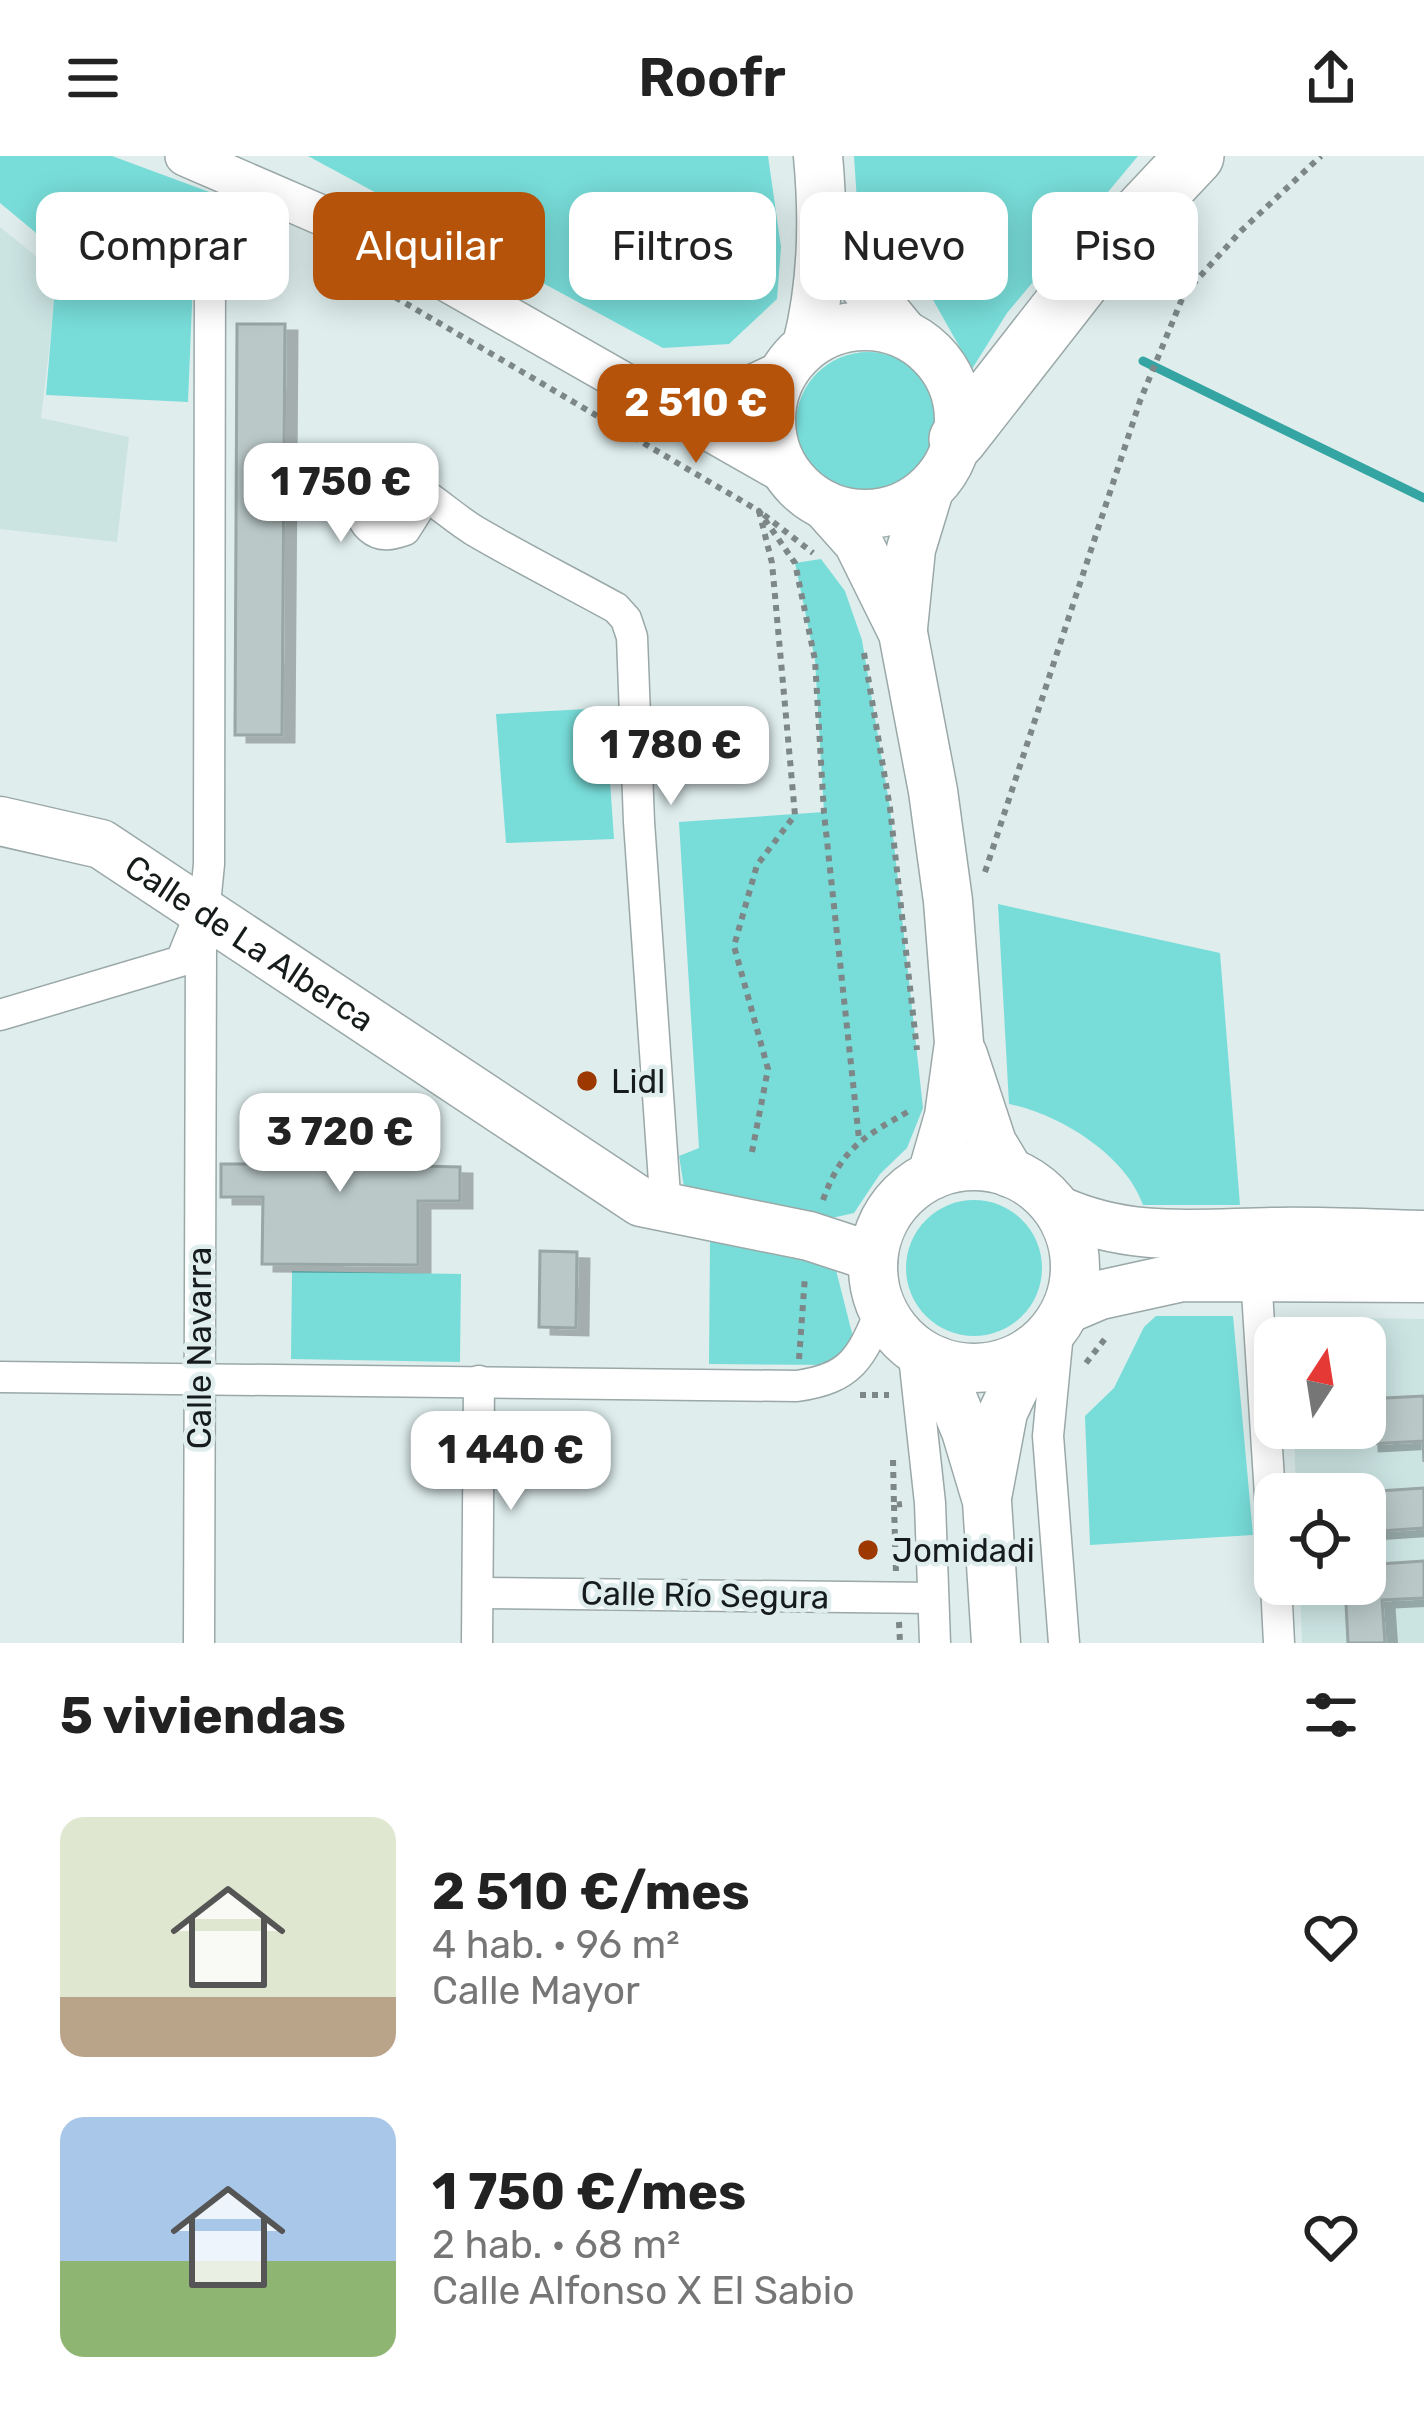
<!DOCTYPE html>
<html lang="es">
<meta charset="utf-8">
<style>
body{margin:0;font-family:Rubik,sans-serif;background:#f6f6f6;color:#222;height:100vh;display:flex;flex-direction:column;font-size:45px;white-space:nowrap}
*{box-sizing:border-box;margin:0}
p{font-size:39px;color:#767676}
.icon{flex:none;width:66px;height:66px;fill:none;stroke:currentColor;stroke-width:2;stroke-linecap:round;stroke-linejoin:round}
.map{position:relative;height:1487px;overflow:hidden}
.sheet{display:flex;flex-direction:column;background:#fff;flex:1}
.sheet>*{flex:none}
.hud{position:absolute;left:36px;top:36px;width:1353px;height:108px;display:flex;gap:24px}
.needle{width:78px;rotate:12deg}
.fabs{position:absolute;left:1254px;top:1161px;display:grid;gap:24px}
.fabs a{display:grid;place-items:center;width:132px;height:132px;border-radius:24px;background:#fff;box-shadow:0 6px 30px #0003;font-size:60px}
.price{position:absolute;translate:-50% -102px;padding:0 27px;border-radius:24px;background:#fff;color:#222;font-size:39px;line-height:78px;filter:drop-shadow(0 3px 6px #0008)}
.price::after{content:'';position:absolute;left:50%;top:72px;width:36px;height:27px;margin-left:-18px;background:inherit;clip-path:polygon(0 0,100% 0,50% 100%)}
.price.active{background:#b45309;color:#fff}
ul{padding:0;list-style:none}
li{display:flex;align-items:center;gap:36px;height:300px;padding:0 60px}
li span{display:grid;place-items:center;flex:none;width:336px;height:240px;border-radius:24px;color:#555}
li>.icon{margin-inline-start:auto}
span .icon{width:144px;height:144px;fill:#fffc;stroke-width:1}
li b{font-size:51px}
h2{display:flex;justify-content:space-between;align-items:center;height:144px;padding:0 60px;font-size:51px}
.tag{padding:0 42px;border-radius:24px;background:#fff;box-shadow:0 6px 30px #0003;font-size:42px;line-height:108px}
.tag.active{background:#b45309;color:#fff}
header{display:flex;justify-content:space-between;align-items:center;height:156px;padding:0 60px;background:#fff;font-size:54px;font-weight:600}
.map>svg:first-child{display:block}
.built{fill:#cbe4e2}
.green{fill:#78ddd9}
.lines{fill:none;stroke-linecap:round;stroke-linejoin:round}
.stream{stroke:#34a5a2;stroke-width:9}
.building{fill:#bac9c8;stroke:#98a6a5;stroke-width:3;filter:url(#shadow)}
.minor-casing{stroke:#9aa8a7;stroke-width:33}
.tertiary-casing{stroke:#9aa8a7;stroke-width:42}
.primary-casing{stroke:#9aa8a7;stroke-width:51}
.motorway-casing{stroke:#9aa8a7;stroke-width:60}
.path{stroke:#7d8787;stroke-width:6;stroke-dasharray:6 6;stroke-linecap:butt}
.minor{stroke:#fff;stroke-width:30}
.tertiary{stroke:#fff;stroke-width:39}
.primary{stroke:#fff;stroke-width:48}
.motorway{stroke:#fff;stroke-width:57}
.poi-dot{fill:#9c3800;stroke:#dfeded;stroke-width:4.5}
.labels{text-anchor:middle;dominant-baseline:central;stroke-width:9;stroke-linejoin:round;paint-order:stroke}
.street-label{font-size:33px;fill:#161c1b;stroke:#dfeded}
.poi-label{font-size:33px;fill:#161c1b;stroke:#dfeded;text-anchor:start}
</style>
<header><svg class="icon" aria-label="menu" viewBox="0 0 24 24"><path d="M4 6h16M4 12h16M4 18h16"/></svg>Roofr<svg class="icon" aria-label="share" viewBox="0 0 24 24"><path d="M12 15V3M7 8l5-5 5 5M5 13v7h14v-7"/></svg></header>
<div class="map">
<svg width="1424" height="1487" viewBox="0 0 1424 1487">
<defs>
<filter id="shadow"><feDropShadow dx="12" dy="7" stdDeviation="0" flood-color="#0004"/></filter>
</defs>
<rect width="100%" height="100%" fill="#dfeded"/>
<g class="built">
<polygon points="0,71 58,118 41,262 129,281 117,386 0,373"/>
<polygon points="1289,1161 1424,1163 1424,1487 1302,1487 1300,1428 1365,1428 1365,1338 1296,1338 1294,1272 1365,1272 1365,1182 1290,1182"/>
</g>
<g class="green">
<polygon points="0,0 112,0 231,44 225,101 194,100 188,246 46,239 56,121 35,76 0,47"/>
<polygon points="308,0 768,0 781,91 777,143 729,188 663,192"/>
<polygon points="854,0 1138,0 1007,157 972,213 928,135 888,109 858,61"/>
<circle cx="868" cy="268" r="72"/>
<polygon points="821,403 845,435 862,484 890,652 923,952 907,992 880,1018 854,1057 823,1064 684,1031 679,1000 699,992 679,666 824,656 815,504 795,407"/>
<polygon points="605,552 614,683 506,687 496,558"/>
<path d="M998,748l222,49 20,252h-97c-17,-50 -84,-91 -134,-101z"/>
<circle cx="974" cy="1112" r="68"/>
<polygon points="710,1085 821,1106 836,1114 853,1181 837,1209 709,1208"/>
<polygon points="292,1115 461,1118 460,1206 291,1203"/>
<polygon points="1156,1160 1233,1160 1253,1379 1090,1389 1085,1260 1114,1232 1144,1171"/>
</g>
<g class="lines">
<polyline class="stream" points="1143,205 1424,342"/>
</g>
<g class="building">
<polygon points="237,168 285,168 282,579 235,579"/>
<polygon points="261,972 419,974 419,1010 460,1011 460,1045 418,1045 418,1109 262,1108 263,1041 221,1041 221,1008 260,1008"/>
<polygon points="540,1095 577,1096 576,1172 539,1171"/>
<polygon points="1424,1240 1424,1306 1423,1285 1367,1288 1366,1243"/>
<polygon points="1424,1332 1424,1372 1365,1376 1365,1338 1334,1338"/>
<polygon points="1424,1405 1424,1442 1382,1444 1385,1487 1348,1487 1345,1428 1365,1428 1365,1409"/>
</g>
<g class="lines">
<defs>
<g id="minor">
<path d="M410,332l7,23 -12,19c-12,4 -24,8 -35,-2 -22,-19 -1,-56 26,-49 23,7 57,39 79,52 46,27 94,51 141,77l10,11 6,18 7,185 27,388"/>
<polyline points="0,859 181,805 196,768"/>
<polyline points="1256,1120 1275,1418"/>
<polyline points="1059,1166 1048,1280 1064,1487"/>
<polyline points="913,1191 930,1347 935,1487"/>
<path d="M0,1221l797,9c56,-8 64,-29 85,-78"/>
<polyline points="1276,1428 1279,1487"/>
<polyline points="479,1437 932,1442"/>
<polyline points="199,1487 201,788 209,708 210,105"/>
<polyline points="477,1487 479,1225"/>
</g>
<g id="tertiary">
<polyline points="185,0 358,75 792,322"/>
<path d="M660,238c49,11 82,-3 125,-25"/>
</g>
<g id="primary">
<polyline points="826,57 861,126 903,177"/>
<circle cx="865" cy="264" r="94"/>
<path d="M807,189c16,-62 17,-125 11,-189"/>
<polyline points="825,349 858,386 903,477 933,635 948,745 959,887 949,960 932,1019"/>
<polyline points="903,472 911,393 929,334"/>
<path id="s1" d="M0,665l101,23 540,358 168,34 49,16 15,9"/>
<polyline points="963,899 992,987 1010,1017"/>
<circle cx="974" cy="1111" r="101"/>
<path d="M1058,1054c73,33 141,23 218,22 49,-1 99,2 148,3"/>
<polyline points="1067,1153 1100,1139 1182,1121 1424,1122"/>
<polyline points="937,1205 966,1275 987,1345 996,1487"/>
<polyline points="988,1336 1003,1256 1033,1193"/>
</g>
<polyline id="motorway" points="958,283 1100,101 1195,0"/>
</defs>
<use href="#minor" class="minor-casing"/>
<use href="#tertiary" class="tertiary-casing"/>
<use href="#primary" class="primary-casing"/>
<use href="#motorway" class="motorway-casing"/>
<g class="path">
<polyline points="354,117 759,355 795,407 815,504 824,657 859,983"/>
<polyline points="864,497 890,652 917,894"/>
<polyline points="985,716 1140,245 1184,138 1241,75 1321,0"/>
<polyline points="752,996 768,913 734,790 757,709 795,659 772,407 759,355 813,397"/>
<path d="M823,1044c19,-53 42,-64 88,-90"/>
<polyline points="799,1203 805,1120"/>
<polyline points="1086,1207 1108,1179"/>
<polyline points="860,1239 889,1239"/>
<polyline points="893,1304 894,1349 902,1348"/>
<polyline points="894,1349 896,1417"/>
<polyline points="899,1466 900,1487"/>
</g>
<use href="#minor" class="minor"/>
<use href="#tertiary" class="tertiary"/>
<use href="#primary" class="primary"/>
<use href="#motorway" class="motorway"/>
</g>
<g class="poi-dot">
<circle cx="587" cy="925" r="12"/>
<circle cx="868" cy="1394" r="12"/>
</g>
<g class="labels">
<g class="street-label">
<text stroke="none"><textPath href="#s1" startOffset="282">Calle de La Alberca</textPath></text>
<text transform="translate(199 1192) rotate(-90)">Calle Navarra</text>
<text transform="translate(705 1439) rotate(1)">Calle Río Segura</text>
</g>
<g class="poi-label">
<text x="611" y="925">Lidl</text>
<text x="892" y="1394">Jomidadi</text>
</g>
</g>
</svg>
<div class="fabs">
<a><svg class="needle" viewBox="-14 -14 28 28"><path d="M0-13l5 13h-10z" fill="#e53935"/><path d="M0 13l5-13h-10z" fill="#767676"/></svg></a>
<a><svg class="icon" aria-label="locate" viewBox="0 0 24 24"><circle cx="12" cy="12" r="6"/><path d="M12 2v4M12 18v4M2 12h4M18 12h4"/></svg></a>
</div>
<b class="price active" style="left:696px;top:310px">2 510 €</b>
<b class="price" style="left:341px;top:389px">1 750 €</b>
<b class="price" style="left:671px;top:652px">1 780 €</b>
<b class="price" style="left:340px;top:1039px">3 720 €</b>
<b class="price" style="left:511px;top:1357px">1 440 €</b>
<div class="hud">
<a class="tag">Comprar</a>
<a class="tag active">Alquilar</a>
<a class="tag">Filtros</a>
<a class="tag">Nuevo</a>
<a class="tag">Piso</a>
</div>
</div>
<section class="sheet">
<h2>5 viviendas<svg class="icon" aria-label="filters" viewBox="0 0 24 24"><path d="M4 7h16M4 17h16"/><circle cx="9" cy="7" r="2"/><circle cx="15" cy="17" r="2"/></svg></h2>
<ul>
<li><span style="background:linear-gradient(#dfe7d0 75%,#b9a48a 0)"><svg class="icon" aria-label="home" viewBox="0 0 24 24"><path d="M3 11l9-7 9 7M6 9v11h12V9"/></svg></span><div><b>2 510 €/mes</b><p>4 hab. · 96 m²</p><p>Calle Mayor</p></div><svg class="icon" aria-label="heart" viewBox="0 0 24 24"><path d="M12 20l-8-8c-3-5 5-10 8-4 3-6 11-1 8 4z"/></svg></li>
<li><span style="background:linear-gradient(#a9c7e8 60%,#8fb573 0)"><svg class="icon" aria-label="home" viewBox="0 0 24 24"><path d="M3 11l9-7 9 7M6 9v11h12V9"/></svg></span><div><b>1 750 €/mes</b><p>2 hab. · 68 m²</p><p>Calle Alfonso X El Sabio</p></div><svg class="icon" aria-label="heart" viewBox="0 0 24 24"><path d="M12 20l-8-8c-3-5 5-10 8-4 3-6 11-1 8 4z"/></svg></li>
</ul>
</section>
